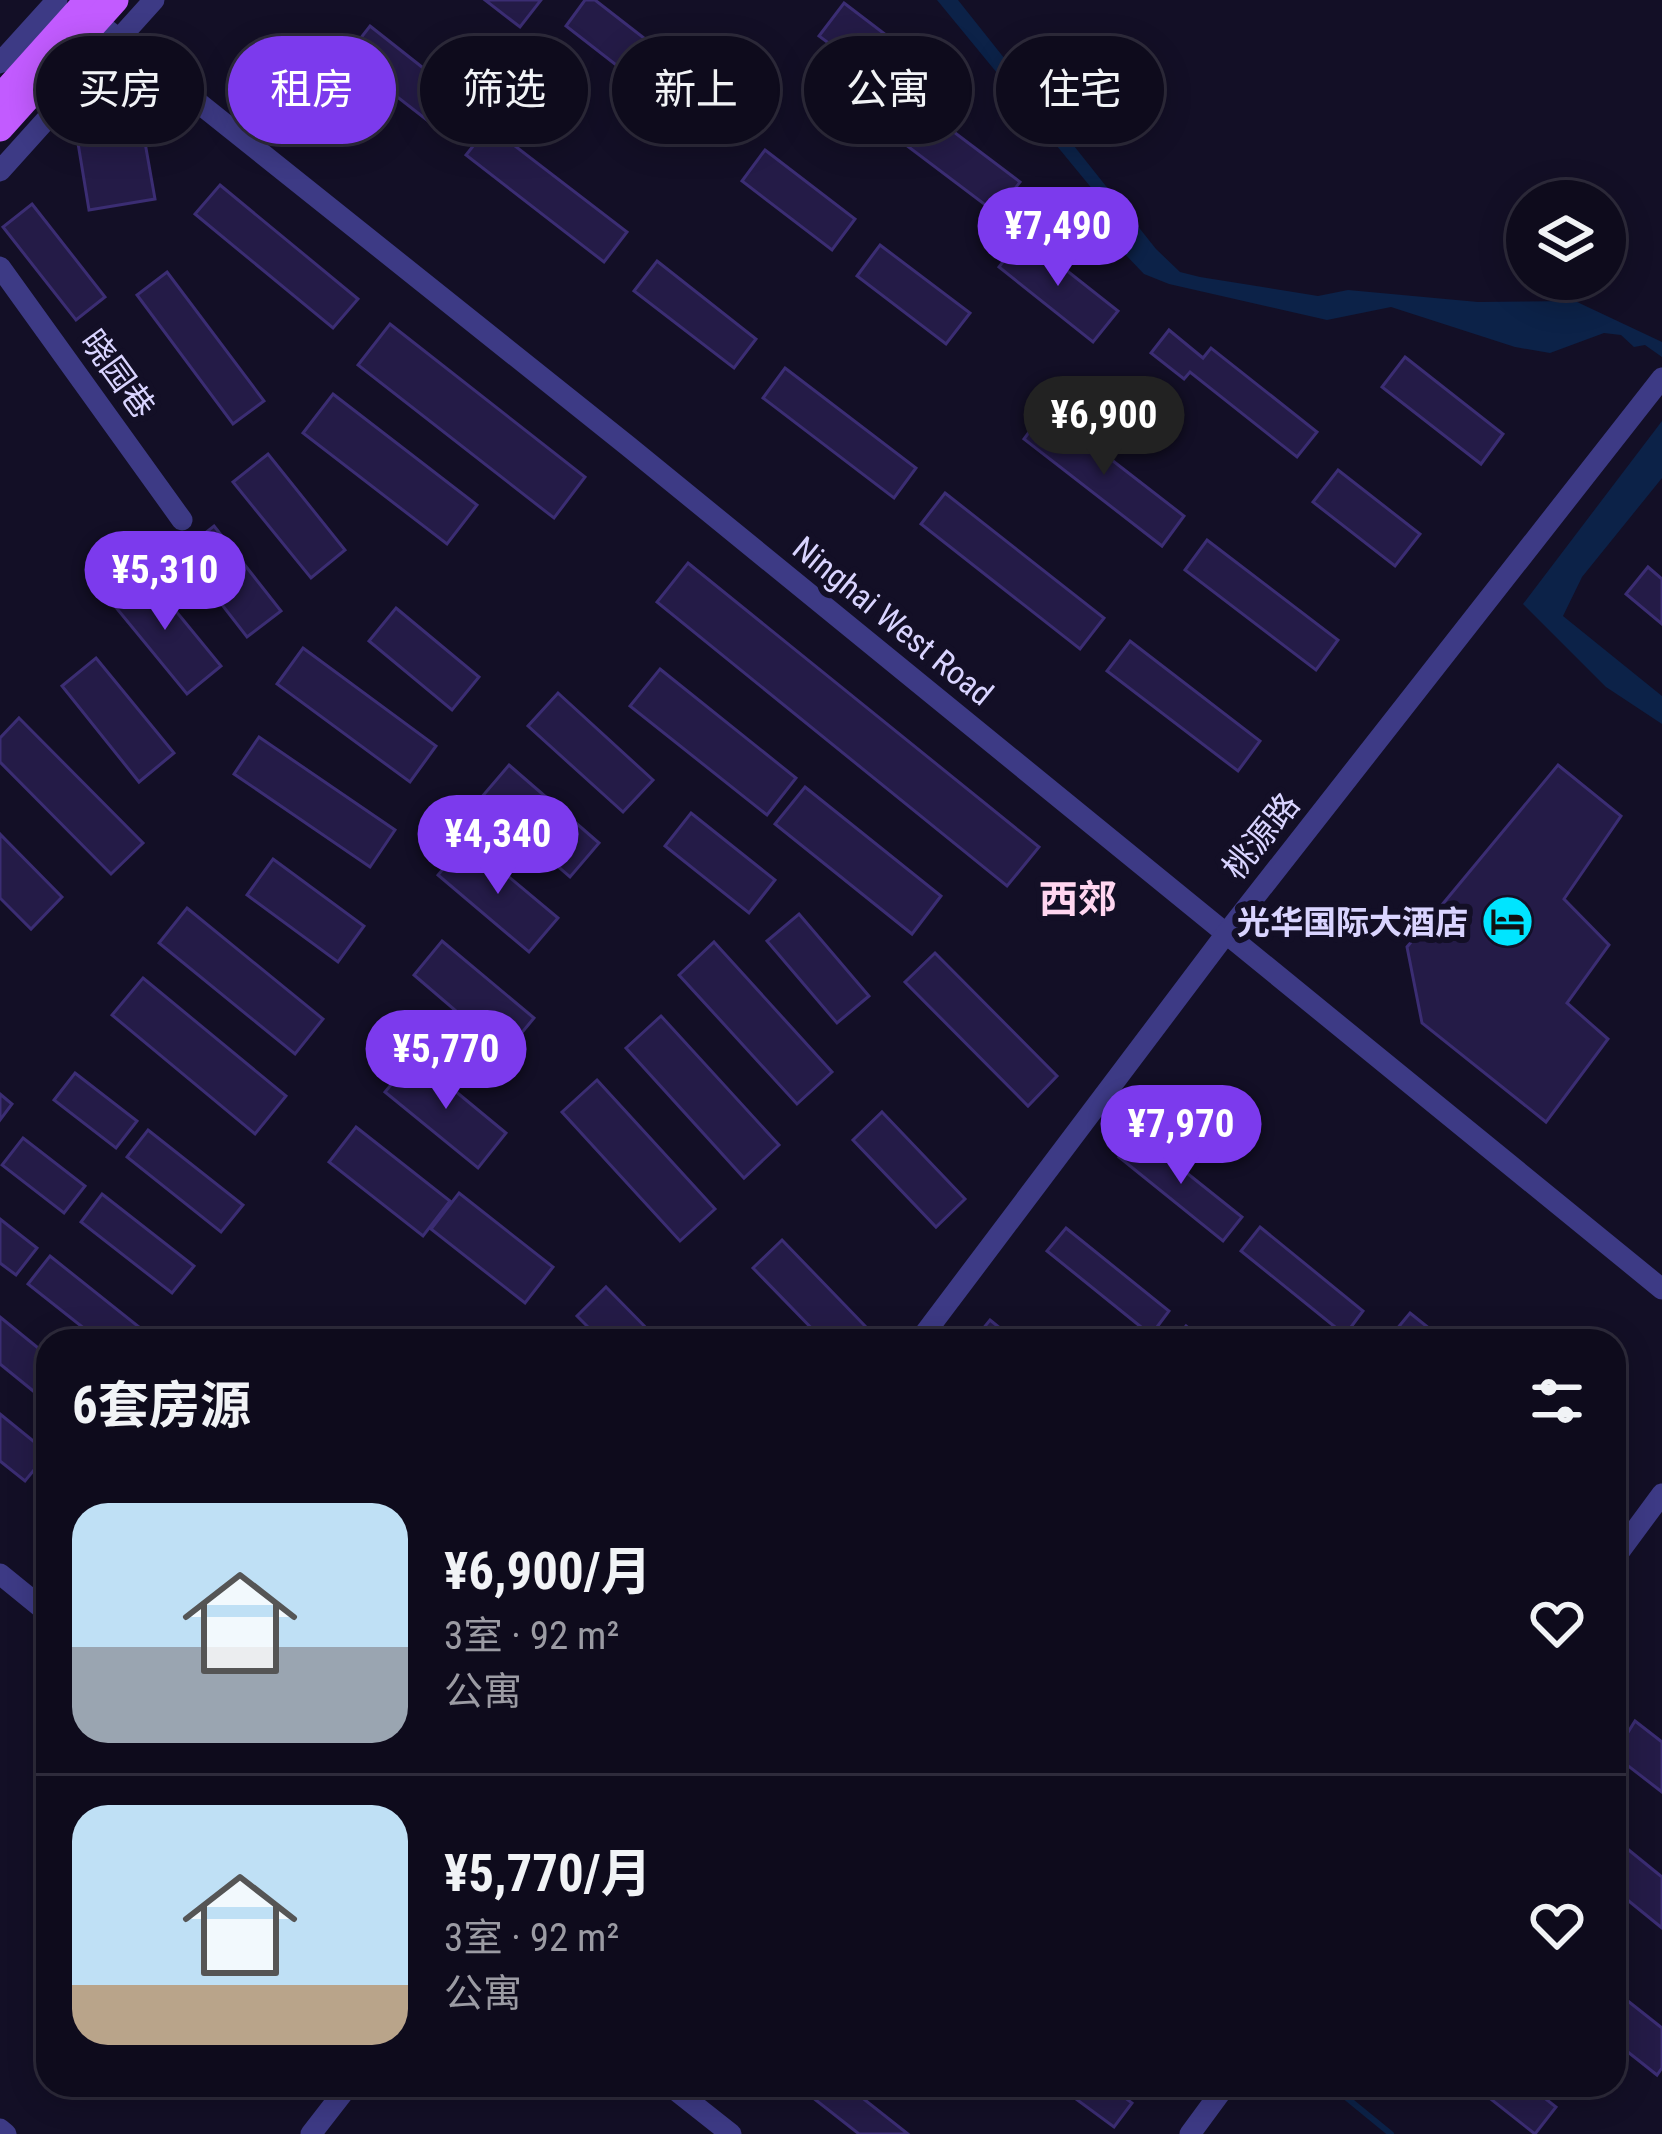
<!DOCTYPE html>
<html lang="zh">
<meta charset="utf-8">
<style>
body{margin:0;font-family:"Roboto Condensed","Noto Sans SC",sans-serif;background:#1c1929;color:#f1f3f6;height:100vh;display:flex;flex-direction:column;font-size:45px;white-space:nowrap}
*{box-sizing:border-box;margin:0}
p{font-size:39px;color:#9b9ba3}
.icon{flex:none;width:66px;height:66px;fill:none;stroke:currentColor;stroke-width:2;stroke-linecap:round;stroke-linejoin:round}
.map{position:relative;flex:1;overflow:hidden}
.details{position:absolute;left:36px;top:1329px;width:1590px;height:768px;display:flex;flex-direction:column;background:#0e0b1c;border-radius:36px;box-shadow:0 6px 30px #0003,0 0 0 3px #2e2b3b}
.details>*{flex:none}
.guide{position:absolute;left:36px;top:36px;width:1590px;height:108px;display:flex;gap:24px}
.buttons{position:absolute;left:1506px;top:180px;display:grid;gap:24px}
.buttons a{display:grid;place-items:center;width:120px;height:120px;border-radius:50%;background:#0e0b1c;box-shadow:0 6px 30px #0003,0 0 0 3px #2e2b3b;font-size:60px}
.price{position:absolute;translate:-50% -102px;padding:0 27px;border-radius:42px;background:#7c3aed;color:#fff;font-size:39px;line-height:78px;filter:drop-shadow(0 3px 6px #0008)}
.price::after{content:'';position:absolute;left:50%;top:72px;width:36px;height:27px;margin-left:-18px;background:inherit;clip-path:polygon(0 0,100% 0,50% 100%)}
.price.current{background:#222;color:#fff}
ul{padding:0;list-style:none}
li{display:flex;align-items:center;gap:36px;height:300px;padding:0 36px}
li+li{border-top:3px solid #2e2b3b}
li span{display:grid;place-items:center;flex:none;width:336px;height:240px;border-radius:36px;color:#555}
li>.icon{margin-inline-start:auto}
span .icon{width:144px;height:144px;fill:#fffc;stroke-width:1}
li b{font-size:51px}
h2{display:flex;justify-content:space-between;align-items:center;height:144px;padding:0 36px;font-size:51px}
.tag{padding:0 42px;border-radius:54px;background:#0e0b1c;box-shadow:0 6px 30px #0003,0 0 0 3px #2e2b3b;font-size:42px;line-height:108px}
.tag.current{background:#7c3aed;color:#fff}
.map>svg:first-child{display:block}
.water{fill:#0c2248}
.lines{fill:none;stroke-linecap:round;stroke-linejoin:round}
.stream{stroke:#0c2248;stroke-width:6}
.building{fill:#241b47;stroke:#3b2d73;stroke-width:3}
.minor{stroke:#3d3a85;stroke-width:21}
.major{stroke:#c25bff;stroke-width:27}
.labels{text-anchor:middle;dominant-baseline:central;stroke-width:12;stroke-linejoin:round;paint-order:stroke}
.street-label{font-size:33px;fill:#d9d4ff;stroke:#130f26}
.poi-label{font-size:33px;font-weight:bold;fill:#d9d4ff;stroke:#130f26;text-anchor:end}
.quarter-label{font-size:39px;font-weight:bold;fill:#ffd6f0;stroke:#130f26}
</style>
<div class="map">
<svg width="1662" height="2134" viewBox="0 0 1662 2134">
<rect width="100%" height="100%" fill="#130f26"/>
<g class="water">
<polygon points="937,0 958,0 1156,249 1180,272 1200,277 1318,296 1348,290 1478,302 1575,301 1662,342 1662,357 1645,345 1634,347 1621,335 1604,333 1550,353 1515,347 1391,307 1327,320 1169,284 1144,274 1121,250 1112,213"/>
<polygon points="1662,421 1662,478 1582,577 1563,616 1662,696 1662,724 1606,687 1523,604"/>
</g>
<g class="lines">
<polyline class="stream" points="1331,2085 1391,2134"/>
</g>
<g class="building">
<polygon points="485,0 541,0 520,27"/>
<polygon points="585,0 595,0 734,108 710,138 566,26"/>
<polygon points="844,3 928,67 904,99 819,36"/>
<polygon points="370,26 465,101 441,131 346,57"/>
<polygon points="930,114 1020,182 996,213 906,145"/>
<polygon points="141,120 155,199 89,210 76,131"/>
<polygon points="489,126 627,232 604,262 466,155"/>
<polygon points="765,150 855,219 832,250 742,181"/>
<polygon points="220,185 358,299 333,328 195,214"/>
<polygon points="32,204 105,297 76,320 3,227"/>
<polygon points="1023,236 1118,311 1093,342 999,267"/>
<polygon points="880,245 970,313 946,344 857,276"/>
<polygon points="657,261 756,339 734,368 634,291"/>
<polygon points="167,272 264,401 233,424 137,295"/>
<polygon points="390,324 585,477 554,518 358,365"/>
<polygon points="1169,330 1203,358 1211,348 1317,432 1297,457 1190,372 1184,379 1151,353"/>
<polygon points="1405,357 1503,434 1481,464 1382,387"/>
<polygon points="785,368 916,468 894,498 763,398"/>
<polygon points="333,394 477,505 447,544 303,433"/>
<polygon points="1046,409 1184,516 1162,546 1024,439"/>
<polygon points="268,454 345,550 311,578 233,482"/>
<polygon points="1338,470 1420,534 1395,566 1313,502"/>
<polygon points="945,493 1104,618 1080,649 921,524"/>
<polygon points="214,526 281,611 247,637 181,552"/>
<polygon points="1207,540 1338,640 1316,670 1185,570"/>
<polygon points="688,563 1039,847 1007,886 657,602"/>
<polygon points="1648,567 1662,579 1662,624 1626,594"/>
<polygon points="143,571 221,666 187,694 109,599"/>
<polygon points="396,608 479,677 452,710 369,641"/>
<polygon points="1130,641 1260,741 1238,771 1107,671"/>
<polygon points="303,648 436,746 410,782 277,684"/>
<polygon points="96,658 174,753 139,782 62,686"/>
<polygon points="660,669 796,778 767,815 630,706"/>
<polygon points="558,693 653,780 623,812 528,726"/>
<polygon points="19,718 143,843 111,874 0,762 0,738"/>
<polygon points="259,737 395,830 370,867 234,774"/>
<polygon points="509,765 599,843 570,877 480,799"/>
<polygon points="1558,765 1621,816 1564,899 1609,945 1567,1003 1608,1039 1546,1122 1422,1023 1407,947"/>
<polygon points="805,787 941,896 912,934 775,824"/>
<polygon points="691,813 775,880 749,913 665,846"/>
<polygon points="0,834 62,897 31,929 0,898"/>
<polygon points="466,841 558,918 529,952 438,875"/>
<polygon points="273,859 364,926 338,962 247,895"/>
<polygon points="187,908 323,1019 295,1054 159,943"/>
<polygon points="799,914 869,996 837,1023 767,941"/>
<polygon points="442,941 534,1018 505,1053 414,975"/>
<polygon points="714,942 832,1072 797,1104 679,975"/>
<polygon points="935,953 1057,1076 1028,1106 905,982"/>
<polygon points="143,978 286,1096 255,1134 112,1015"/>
<polygon points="661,1016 779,1145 744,1178 626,1048"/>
<polygon points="414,1057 506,1133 478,1168 385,1092"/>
<polygon points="75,1073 137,1121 116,1148 54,1100"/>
<polygon points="597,1080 715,1209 680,1241 562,1112"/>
<polygon points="0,1094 12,1104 0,1120"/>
<polygon points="882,1112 965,1199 936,1227 853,1140"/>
<polygon points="356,1127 450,1201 423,1236 329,1162"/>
<polygon points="148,1130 243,1205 221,1232 127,1157"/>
<polygon points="1138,1134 1242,1217 1223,1241 1119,1157"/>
<polygon points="23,1138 85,1186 64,1213 2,1165"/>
<polygon points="459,1193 553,1267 525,1303 431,1229"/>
<polygon points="102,1194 194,1266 172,1293 81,1222"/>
<polygon points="0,1219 37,1248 16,1275 0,1263"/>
<polygon points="1260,1227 1363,1311 1345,1335 1241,1251"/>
<polygon points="1066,1228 1169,1311 1151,1335 1047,1251"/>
<polygon points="782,1240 865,1326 850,1341 824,1341 753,1268"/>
<polygon points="50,1256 144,1331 137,1341 100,1341 28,1284"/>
<polygon points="606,1287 659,1341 602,1341 577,1316"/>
<polygon points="1410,1313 1445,1341 1398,1341 1391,1336"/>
<polygon points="0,1317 48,1356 48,1403 0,1364"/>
<polygon points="990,1320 1016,1341 973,1341"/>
<polygon points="1186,1326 1204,1341 1174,1341"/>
<polygon points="0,1414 48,1453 25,1481 0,1461"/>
<polygon points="1635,1721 1662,1742 1662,1792 1614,1755"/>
<polygon points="1614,1838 1662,1877 1662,1928 1614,1889"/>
<polygon points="1614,1990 1662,2028 1662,2068 1657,2075 1614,2041"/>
<polygon points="807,2085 846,2085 908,2134 859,2134 803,2090"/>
<polygon points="1057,2085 1108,2085 1132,2103 1114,2127"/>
<polygon points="1473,2085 1528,2085 1556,2107 1535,2134"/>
</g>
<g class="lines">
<g class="minor">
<polyline points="86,13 628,446 1662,1289"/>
<polyline points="0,63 57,0"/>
<polyline points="0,171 154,0"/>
<polyline points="0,267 182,520"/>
<polyline points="919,1341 1225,935 1662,378"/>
<polyline points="1614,1559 1662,1494"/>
<polyline points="0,1574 48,1613"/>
<polyline points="669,2085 731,2134"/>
<polyline points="0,2129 6,2134"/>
<polyline points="311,2134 349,2085"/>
<polyline points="1190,2134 1226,2085"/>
</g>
<g class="major">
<polyline points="0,98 88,0"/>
<polyline points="0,128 115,0"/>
</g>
</g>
<defs>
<symbol id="hotel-disc" viewBox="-11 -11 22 22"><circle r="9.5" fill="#00e5ff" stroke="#130f26"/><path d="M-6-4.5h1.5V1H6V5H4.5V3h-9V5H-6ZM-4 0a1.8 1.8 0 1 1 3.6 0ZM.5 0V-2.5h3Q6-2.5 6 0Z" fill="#111"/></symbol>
</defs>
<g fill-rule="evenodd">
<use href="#hotel-disc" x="1478" y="892" width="59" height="59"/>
</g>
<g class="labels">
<g class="street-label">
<text transform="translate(118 374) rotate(54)">晓园巷</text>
<text transform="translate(893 621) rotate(39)">Ninghai West Road</text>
<text transform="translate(1261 836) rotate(-51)">桃源路</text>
</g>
<g class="poi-label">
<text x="1468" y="922">光华国际大酒店</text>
</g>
<g class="quarter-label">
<text x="1078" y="900">西郊</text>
</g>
</g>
</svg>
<div class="buttons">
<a><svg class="icon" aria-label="layers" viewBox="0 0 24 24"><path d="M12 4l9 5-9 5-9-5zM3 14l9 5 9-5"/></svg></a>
</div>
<b class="price" style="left:1058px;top:289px">¥7,490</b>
<b class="price current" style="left:1104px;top:478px">¥6,900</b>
<b class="price" style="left:165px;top:633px">¥5,310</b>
<b class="price" style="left:498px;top:897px">¥4,340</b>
<b class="price" style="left:446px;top:1112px">¥5,770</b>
<b class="price" style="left:1181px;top:1187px">¥7,970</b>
<div class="guide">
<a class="tag">买房</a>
<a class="tag current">租房</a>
<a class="tag">筛选</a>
<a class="tag">新上</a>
<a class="tag">公寓</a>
<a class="tag">住宅</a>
</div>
<section class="details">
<h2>6套房源<svg class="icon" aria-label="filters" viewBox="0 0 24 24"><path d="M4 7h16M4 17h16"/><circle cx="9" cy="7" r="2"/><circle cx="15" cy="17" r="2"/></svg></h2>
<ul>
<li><span style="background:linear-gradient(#bfe0f5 60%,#9aa5b1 0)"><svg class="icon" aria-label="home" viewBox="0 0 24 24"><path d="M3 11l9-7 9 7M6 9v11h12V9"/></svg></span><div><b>¥6,900/月</b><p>3室 · 92 m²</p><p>公寓</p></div><svg class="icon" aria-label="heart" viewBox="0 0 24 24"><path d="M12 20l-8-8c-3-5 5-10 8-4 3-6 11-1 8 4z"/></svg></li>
<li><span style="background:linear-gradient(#bfe0f5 75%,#b9a48a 0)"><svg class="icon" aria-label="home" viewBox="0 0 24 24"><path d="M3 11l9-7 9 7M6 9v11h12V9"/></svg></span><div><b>¥5,770/月</b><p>3室 · 92 m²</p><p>公寓</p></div><svg class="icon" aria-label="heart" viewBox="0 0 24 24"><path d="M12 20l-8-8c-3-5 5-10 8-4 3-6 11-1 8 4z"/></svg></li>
</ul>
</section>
</div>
